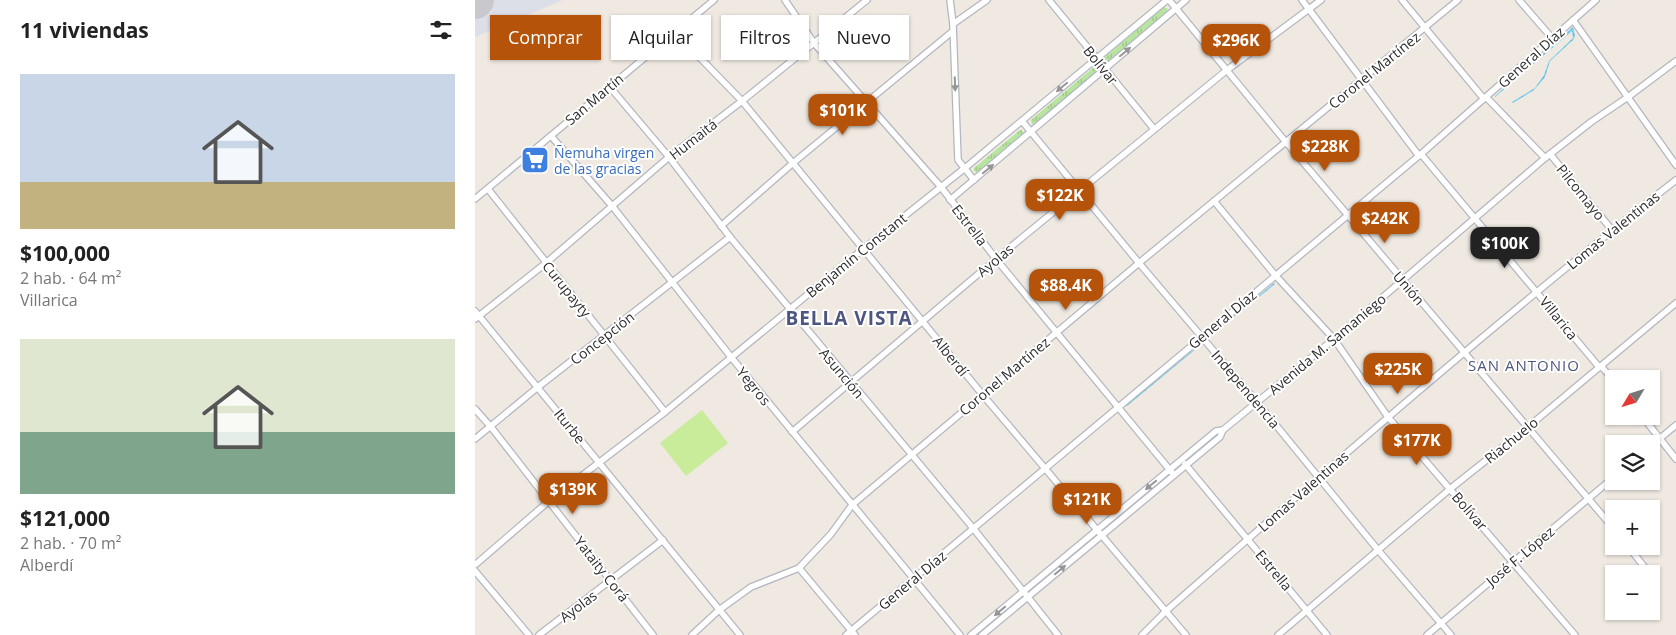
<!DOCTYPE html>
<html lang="es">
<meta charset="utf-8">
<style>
body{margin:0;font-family:"Open Sans",sans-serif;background:#f2f2f2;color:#222;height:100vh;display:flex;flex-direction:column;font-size:19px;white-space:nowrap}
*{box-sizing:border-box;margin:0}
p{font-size:16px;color:#767676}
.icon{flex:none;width:28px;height:28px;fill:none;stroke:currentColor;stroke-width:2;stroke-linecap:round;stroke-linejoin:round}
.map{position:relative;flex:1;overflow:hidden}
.details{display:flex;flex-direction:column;background:#fff;width:475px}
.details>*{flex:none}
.banner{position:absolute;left:15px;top:15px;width:475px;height:45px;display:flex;gap:10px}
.needle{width:32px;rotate:232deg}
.fabs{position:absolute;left:1130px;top:370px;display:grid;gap:10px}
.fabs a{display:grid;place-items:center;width:55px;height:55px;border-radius:0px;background:#fff;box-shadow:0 1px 4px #0004;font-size:25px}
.price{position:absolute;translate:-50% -42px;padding:0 11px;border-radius:10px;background:#b45309;color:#fff;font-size:16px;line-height:32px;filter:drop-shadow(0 1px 2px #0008)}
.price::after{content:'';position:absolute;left:50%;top:30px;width:15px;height:11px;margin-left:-8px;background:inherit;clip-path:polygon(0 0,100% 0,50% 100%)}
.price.selected{background:#222;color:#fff}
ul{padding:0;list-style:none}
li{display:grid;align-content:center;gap:10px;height:265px;padding:0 20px}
li span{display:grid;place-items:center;height:155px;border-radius:0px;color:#555}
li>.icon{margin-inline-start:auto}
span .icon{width:90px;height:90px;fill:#fffc;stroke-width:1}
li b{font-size:21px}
h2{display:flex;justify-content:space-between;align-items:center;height:60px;padding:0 20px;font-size:21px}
.pill{padding:0 18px;border-radius:0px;background:#fff;box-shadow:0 1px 4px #0004;font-size:18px;line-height:45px}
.pill.selected{background:#b45309;color:#fff}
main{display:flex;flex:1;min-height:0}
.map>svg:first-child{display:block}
.airport{fill:#dcdee8}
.grass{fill:url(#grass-tufts)}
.pitch{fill:#c9ec9a}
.water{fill:url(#water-rules)}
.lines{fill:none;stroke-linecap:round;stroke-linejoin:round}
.runway{stroke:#c9c8cc;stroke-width:36}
.minor-casing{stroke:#b4b7c1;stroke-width:8}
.minor{stroke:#fff;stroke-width:5.5}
.oneway{fill:#969696}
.labels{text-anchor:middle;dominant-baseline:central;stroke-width:4;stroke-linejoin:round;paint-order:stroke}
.street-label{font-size:14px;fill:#2e2e2e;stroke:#fff}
.shop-label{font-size:14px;fill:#366cbe;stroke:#fff;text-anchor:start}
.neighbourhood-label{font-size:15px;letter-spacing:1px;fill:#4d5680;stroke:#fff}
.district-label{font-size:19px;font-weight:bold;letter-spacing:1px;fill:#4d5680;stroke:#fff}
</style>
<main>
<section class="details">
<h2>11 viviendas<svg class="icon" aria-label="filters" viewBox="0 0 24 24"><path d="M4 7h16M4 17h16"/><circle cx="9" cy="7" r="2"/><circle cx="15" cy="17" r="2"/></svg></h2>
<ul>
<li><span style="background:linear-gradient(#c9d6e8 70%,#c2b280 0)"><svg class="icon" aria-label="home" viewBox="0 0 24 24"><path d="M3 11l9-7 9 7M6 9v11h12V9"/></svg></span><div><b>$100,000</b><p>2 hab. · 64 m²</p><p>Villarica</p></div></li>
<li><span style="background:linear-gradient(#dfe7d0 60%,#7fa58c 0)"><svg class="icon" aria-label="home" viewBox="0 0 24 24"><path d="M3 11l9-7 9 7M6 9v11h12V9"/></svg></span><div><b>$121,000</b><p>2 hab. · 70 m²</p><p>Alberdí</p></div></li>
</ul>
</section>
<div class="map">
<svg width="1201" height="635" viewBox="0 0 1201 635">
<defs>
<pattern id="grass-tufts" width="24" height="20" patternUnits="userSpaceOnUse" patternTransform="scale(1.25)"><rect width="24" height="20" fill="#b6e59e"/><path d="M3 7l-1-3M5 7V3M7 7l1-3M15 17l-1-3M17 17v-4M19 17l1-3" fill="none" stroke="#9dc588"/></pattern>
<pattern id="water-rules" width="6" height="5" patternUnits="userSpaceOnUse" patternTransform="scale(1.25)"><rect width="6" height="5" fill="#75cff0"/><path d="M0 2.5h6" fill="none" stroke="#66b2ce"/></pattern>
</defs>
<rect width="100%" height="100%" fill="#efe9e1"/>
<polygon class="airport" points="0,0 88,0 0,37"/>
<g class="grass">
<polygon points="689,7 693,9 692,11 632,62 630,62 629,58"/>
<polygon points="619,67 622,69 622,71 559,124 557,124 556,120"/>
<polygon points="545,130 547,130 548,133 502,172 499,171 499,168"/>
<polygon points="689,477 691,478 630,528 630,527"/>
<polygon points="617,537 619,538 557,589 556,588"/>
</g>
<polygon class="pitch" points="227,410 253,443 211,476 185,443"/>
<g class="water">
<polygon points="1098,27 1100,36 1098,40 1075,61 1070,77 1059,90 1038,103 1037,102 1060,88 1069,75 1074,61 1098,38 1097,31 1020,97 1020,96"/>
<polygon points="799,283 800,284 735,336"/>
<polygon points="728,342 728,343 652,406 651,405"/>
</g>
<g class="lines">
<polyline class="runway" points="0,1 1,0"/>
<defs>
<g id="minor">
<polyline points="310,0 339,43 466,187 521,259 699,475"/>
<polyline points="475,0 478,24 483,160 499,180"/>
<polyline points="574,0 679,129"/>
<polyline points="694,0 810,141 1139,529"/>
<polyline points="827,0 944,156"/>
<polyline points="927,0 1009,99"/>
<polyline points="1044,0 1077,38"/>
<polyline points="1098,20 1201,165"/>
<polyline points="478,24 512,0"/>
<polyline points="200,32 267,101 507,394 711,635"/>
<polyline points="134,86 194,157 255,237 498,528 583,635"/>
<polyline points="1011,97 1070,158"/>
<polyline points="547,121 664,263 782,402 903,550 976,635"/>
<polyline points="76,136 138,207 256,357 485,635"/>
<polyline points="946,154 1124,367"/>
<polyline points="1075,154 1137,230"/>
<polyline points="13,189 190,412"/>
<polyline points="0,199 239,0"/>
<polyline points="475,200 711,0"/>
<polyline points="739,201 800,275 859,339 913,417 1100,635"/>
<polyline points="246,226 318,163 478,31"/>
<polyline points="0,311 265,635"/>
<polyline points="0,319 71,263 194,157 267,101 392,0"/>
<polyline points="1126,366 1139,381"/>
<polyline points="0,409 16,427 178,635"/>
<polyline points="1167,416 1201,459"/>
<polyline points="317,432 521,259 752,70 846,0"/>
<polyline points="0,439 63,387 255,237"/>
<polyline points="1176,446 1201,425"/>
<polyline points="710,464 852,635"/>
<polyline points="1153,546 1174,573"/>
<polyline points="0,565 74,501 190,412 388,249 490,168 692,0"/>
<polyline points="324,568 380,635"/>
<polyline points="0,571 54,635"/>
<polyline points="64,635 188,540"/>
<polyline points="217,635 244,610 276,587 324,568 356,534 377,505 664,263 983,0"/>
<polyline points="371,635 946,154 1121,0"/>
<polyline points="496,635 741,431 748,430"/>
<polyline points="507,635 745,437 748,430 859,339 1070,158 1116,122 1153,97 1201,61"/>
<path d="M667,635l24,-24c167,-147 335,-294 510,-431"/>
<polyline points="803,635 975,489 1053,427 1201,303"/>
<polyline points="952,635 1139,477"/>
</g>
</defs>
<use href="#minor" class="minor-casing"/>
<use href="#minor" class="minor"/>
</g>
<defs><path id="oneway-solid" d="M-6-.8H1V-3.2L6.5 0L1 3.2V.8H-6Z" transform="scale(1.25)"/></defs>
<g class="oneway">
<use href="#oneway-solid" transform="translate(650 52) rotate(-40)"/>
<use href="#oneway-solid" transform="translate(480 84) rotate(88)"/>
<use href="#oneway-solid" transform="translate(587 87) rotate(140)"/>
<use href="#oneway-solid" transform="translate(513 169) rotate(-40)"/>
<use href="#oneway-solid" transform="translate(676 485) rotate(140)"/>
<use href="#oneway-solid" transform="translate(585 570) rotate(-40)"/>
<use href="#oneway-solid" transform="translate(525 611) rotate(140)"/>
</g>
<defs>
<symbol id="supermarket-square" viewBox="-11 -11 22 22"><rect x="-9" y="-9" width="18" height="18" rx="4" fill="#3f7fe0" stroke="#fff"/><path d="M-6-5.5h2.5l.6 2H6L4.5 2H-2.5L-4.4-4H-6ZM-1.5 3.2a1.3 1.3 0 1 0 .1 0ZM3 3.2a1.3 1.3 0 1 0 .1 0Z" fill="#fff"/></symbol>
</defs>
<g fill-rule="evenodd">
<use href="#supermarket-square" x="44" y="144" width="32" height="32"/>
</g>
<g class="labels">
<g class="street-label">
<text transform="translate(1056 57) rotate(-42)">General Díaz</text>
<text transform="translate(626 65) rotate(51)">Bolívar</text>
<text transform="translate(899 70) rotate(-39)">Coronel Martínez</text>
<text transform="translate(119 99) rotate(-40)">San Martín</text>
<text transform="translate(218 139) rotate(-38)">Humaitá</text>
<text transform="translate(1106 192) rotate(51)">Pilcomayo</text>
<text transform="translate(495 225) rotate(52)">Estrella</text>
<text transform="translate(1138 230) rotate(-39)">Lomas Valentinas</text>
<text transform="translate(381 255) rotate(-39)">Benjamín Constant</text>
<text transform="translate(520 260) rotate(-40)">Ayolas</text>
<text transform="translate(934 288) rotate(49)">Unión</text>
<text transform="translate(92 289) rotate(51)">Curupayty</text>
<text transform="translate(1084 318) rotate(51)">Villarica</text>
<text transform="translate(747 319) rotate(-40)">General Díaz</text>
<text transform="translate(127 338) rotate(-38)">Concepción</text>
<text transform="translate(852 344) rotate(-40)">Avenida M. Samaniego</text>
<text transform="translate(476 356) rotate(51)">Alberdí</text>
<text transform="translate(367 373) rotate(50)">Asunción</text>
<text transform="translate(529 376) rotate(-40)">Coronel Martínez</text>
<text transform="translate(279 386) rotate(51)">Yegros</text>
<text transform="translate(771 389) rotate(50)">Independencia</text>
<text transform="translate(95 426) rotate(51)">Iturbe</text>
<text transform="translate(1036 440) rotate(-39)">Riachuelo</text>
<text transform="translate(828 491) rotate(-41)">Lomas Valentinas</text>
<text transform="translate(995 511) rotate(49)">Bolívar</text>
<text transform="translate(1045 556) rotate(-40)">José F. López</text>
<text transform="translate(127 569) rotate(52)">Yataity Corá</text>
<text transform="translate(799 570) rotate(50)">Estrella</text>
<text transform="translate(437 580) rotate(-40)">General Díaz</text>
<text transform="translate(103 606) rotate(-37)">Ayolas</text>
</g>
<g class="shop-label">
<text x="79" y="152">Ñemuha virgen<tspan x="79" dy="16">de las gracias</tspan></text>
</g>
<g class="neighbourhood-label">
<text x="1049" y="365">SAN ANTONIO</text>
</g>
<g class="district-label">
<text x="374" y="318">BELLA VISTA</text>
</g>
</g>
</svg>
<div class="fabs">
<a><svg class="needle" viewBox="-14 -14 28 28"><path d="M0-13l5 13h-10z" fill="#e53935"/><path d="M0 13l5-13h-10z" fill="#767676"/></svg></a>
<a><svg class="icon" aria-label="layers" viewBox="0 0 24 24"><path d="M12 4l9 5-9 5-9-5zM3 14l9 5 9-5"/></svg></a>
<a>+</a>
<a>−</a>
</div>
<b class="price" style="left:761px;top:66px">$296K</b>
<b class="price" style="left:368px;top:136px">$101K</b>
<b class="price" style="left:850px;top:172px">$228K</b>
<b class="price" style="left:585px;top:221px">$122K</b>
<b class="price" style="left:910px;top:244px">$242K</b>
<b class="price selected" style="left:1030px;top:269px">$100K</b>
<b class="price" style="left:591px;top:311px">$88.4K</b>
<b class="price" style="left:923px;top:395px">$225K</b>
<b class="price" style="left:942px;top:466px">$177K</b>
<b class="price" style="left:98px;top:515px">$139K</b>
<b class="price" style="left:612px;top:525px">$121K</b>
<div class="banner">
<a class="pill selected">Comprar</a>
<a class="pill">Alquilar</a>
<a class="pill">Filtros</a>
<a class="pill">Nuevo</a>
</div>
</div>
</main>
